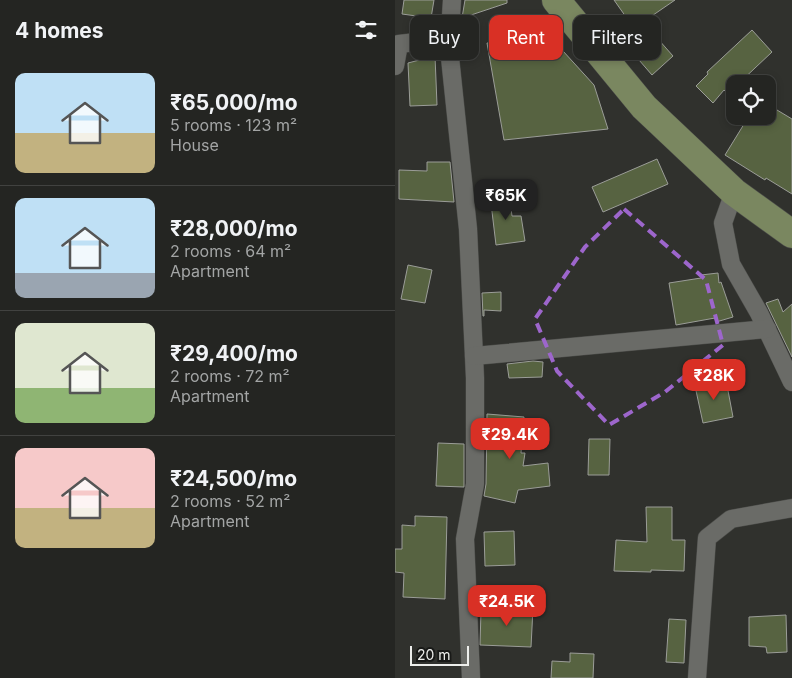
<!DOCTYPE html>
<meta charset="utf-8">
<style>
body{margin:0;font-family:Inter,sans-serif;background:#30312f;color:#f1f3f6;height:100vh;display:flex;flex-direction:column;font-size:19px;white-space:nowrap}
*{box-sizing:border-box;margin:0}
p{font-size:16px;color:#a3a5a5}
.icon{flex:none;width:28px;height:28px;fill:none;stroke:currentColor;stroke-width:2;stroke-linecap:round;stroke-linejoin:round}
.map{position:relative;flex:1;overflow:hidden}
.side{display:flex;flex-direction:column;background:#242522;width:395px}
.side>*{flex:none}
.top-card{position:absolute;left:15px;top:15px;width:306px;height:45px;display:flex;gap:10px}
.controls{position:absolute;left:331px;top:75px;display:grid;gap:10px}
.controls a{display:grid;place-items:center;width:50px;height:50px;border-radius:10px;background:#242522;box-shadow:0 2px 8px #0003,0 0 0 1px #414240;font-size:25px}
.scale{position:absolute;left:15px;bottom:12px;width:59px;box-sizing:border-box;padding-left:5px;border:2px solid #edeeeb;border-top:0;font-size:14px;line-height:18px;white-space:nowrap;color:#edeeeb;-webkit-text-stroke:4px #181917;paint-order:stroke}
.price{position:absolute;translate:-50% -42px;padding:0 11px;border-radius:10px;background:#d93025;color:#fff;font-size:16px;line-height:32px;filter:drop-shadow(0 1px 2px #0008)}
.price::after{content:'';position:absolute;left:50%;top:30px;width:15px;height:11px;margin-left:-8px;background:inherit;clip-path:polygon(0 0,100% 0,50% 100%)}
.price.active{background:#222;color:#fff}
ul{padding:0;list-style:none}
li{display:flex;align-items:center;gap:15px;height:125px;padding:0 15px}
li+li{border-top:1px solid #414240}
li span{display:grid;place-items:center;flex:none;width:140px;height:100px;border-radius:10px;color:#555}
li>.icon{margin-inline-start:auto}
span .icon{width:60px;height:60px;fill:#fffc;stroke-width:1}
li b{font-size:21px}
h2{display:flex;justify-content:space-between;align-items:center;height:60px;padding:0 15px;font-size:21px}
.tag{padding:0 18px;border-radius:10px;background:#242522;box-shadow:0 2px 8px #0003,0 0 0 1px #414240;font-size:18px;line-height:45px}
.tag.active{background:#d93025;color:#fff}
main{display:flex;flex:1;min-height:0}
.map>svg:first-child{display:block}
.building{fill:#576341;stroke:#9b9d98}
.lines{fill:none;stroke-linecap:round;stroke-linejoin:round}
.street-casing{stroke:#4b4c49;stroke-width:19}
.primary-casing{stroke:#4b4c49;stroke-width:29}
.street{stroke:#6a6b67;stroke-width:18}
.primary{stroke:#7a8760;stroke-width:28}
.marked{fill:none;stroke:#9d66cc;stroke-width:4;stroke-dasharray:10 6;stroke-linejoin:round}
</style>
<main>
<section class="side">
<h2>4 homes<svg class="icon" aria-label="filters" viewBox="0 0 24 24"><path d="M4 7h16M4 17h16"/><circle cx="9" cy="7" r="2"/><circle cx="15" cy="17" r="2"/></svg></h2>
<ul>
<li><span style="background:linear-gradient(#bfe0f5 60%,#c2b280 0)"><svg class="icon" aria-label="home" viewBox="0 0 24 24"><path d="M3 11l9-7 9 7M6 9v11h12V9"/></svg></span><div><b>₹65,000/mo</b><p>5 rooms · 123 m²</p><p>House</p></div></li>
<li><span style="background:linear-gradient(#bfe0f5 75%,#9aa5b1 0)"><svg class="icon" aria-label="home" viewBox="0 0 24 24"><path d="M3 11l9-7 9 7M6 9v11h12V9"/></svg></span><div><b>₹28,000/mo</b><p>2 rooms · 64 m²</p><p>Apartment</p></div></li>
<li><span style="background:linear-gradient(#dfe7d0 65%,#8fb573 0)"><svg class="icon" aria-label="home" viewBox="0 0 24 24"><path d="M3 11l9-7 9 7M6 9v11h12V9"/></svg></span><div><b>₹29,400/mo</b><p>2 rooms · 72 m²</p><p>Apartment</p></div></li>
<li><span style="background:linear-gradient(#f6c9c9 60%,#c2b280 0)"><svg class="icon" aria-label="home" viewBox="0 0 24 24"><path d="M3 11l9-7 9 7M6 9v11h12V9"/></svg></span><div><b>₹24,500/mo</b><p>2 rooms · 52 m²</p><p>Apartment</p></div></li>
</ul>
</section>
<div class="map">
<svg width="397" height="678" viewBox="0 0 397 678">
<rect width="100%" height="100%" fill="#30312d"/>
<g class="building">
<polygon points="9,0 39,0 36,18 7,14"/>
<polygon points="70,0 112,0 112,3 67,18"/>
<polygon points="219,0 280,0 248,22 278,56 257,75 244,60 255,51"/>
<polygon points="357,30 377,52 343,84 340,84 340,87 333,94 329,90 318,103 301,86 313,74 312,72"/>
<polygon points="125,35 138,36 168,51 199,85 213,129 109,140 92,43 125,42"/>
<polygon points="40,56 42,105 15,106 13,63"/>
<polygon points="372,104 397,119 397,194 371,178 370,180 330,155 354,116 372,116"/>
<polygon points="262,159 273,184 208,212 197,187"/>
<polygon points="32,162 55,162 59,202 4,199 4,170 32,171"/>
<polygon points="114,193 117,216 126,216 130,241 101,245 95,195"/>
<polygon points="13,265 37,270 30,303 6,299"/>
<polygon points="323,273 324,283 326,282 338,317 321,322 320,318 281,325 274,283 306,278 306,275"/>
<polygon points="106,292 106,311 89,310 89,316 88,316 87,293"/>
<polygon points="383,299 388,312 397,304 397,357 371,303"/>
<polygon points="138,361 148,362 147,377 114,378 112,364"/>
<polygon points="331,380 338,417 308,423 300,386"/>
<polygon points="92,414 129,417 126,453 130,453 128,466 153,463 155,486 123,490 120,503 89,496 91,484"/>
<polygon points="194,439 215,439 214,475 193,475"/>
<polygon points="43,443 69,444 69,487 41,486"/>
<polygon points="251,507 277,507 277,540 290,540 289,571 256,570 256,572 219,571 221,540 252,542"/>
<polygon points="20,516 52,517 50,599 8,597 9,573 0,572 0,549 7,549 7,525 20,526"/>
<polygon points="119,531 120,565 90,566 89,532"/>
<polygon points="111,606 138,608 136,647 85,645 86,611 110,612"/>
<polygon points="391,615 392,652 372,653 371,647 354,646 354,617"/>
<polygon points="274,619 291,620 289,663 271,662"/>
<polygon points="175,653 199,654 198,678 156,678 157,661 175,662"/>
</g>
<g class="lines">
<defs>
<g id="street">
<polyline points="57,0 54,48 73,229 80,378 80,484 70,539 76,678"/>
<polyline points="0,66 4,44 55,38"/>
<polyline points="339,192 328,223 336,264 364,313 397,382"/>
<polyline points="79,356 372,329"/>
<polyline points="302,678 312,538 336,519 397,508"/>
</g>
<polyline id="primary" points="161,0 249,107 339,192 397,234"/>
</defs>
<use href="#street" class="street-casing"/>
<use href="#primary" class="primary-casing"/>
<use href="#street" class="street"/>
<use href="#primary" class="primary"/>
</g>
<path class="marked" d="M229,209l82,71 17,65 -58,47 -56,33 -52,-54 -22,-52 50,-72z"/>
</svg>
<div class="controls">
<a><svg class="icon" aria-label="locate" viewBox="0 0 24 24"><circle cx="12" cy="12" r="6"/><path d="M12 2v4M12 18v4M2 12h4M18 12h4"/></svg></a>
</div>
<div class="scale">20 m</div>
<b class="price active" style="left:111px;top:221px">₹65K</b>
<b class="price" style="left:319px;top:401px">₹28K</b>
<b class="price" style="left:115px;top:460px">₹29.4K</b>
<b class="price" style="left:112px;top:627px">₹24.5K</b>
<div class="top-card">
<a class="tag">Buy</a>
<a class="tag active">Rent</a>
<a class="tag">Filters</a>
</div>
</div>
</main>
